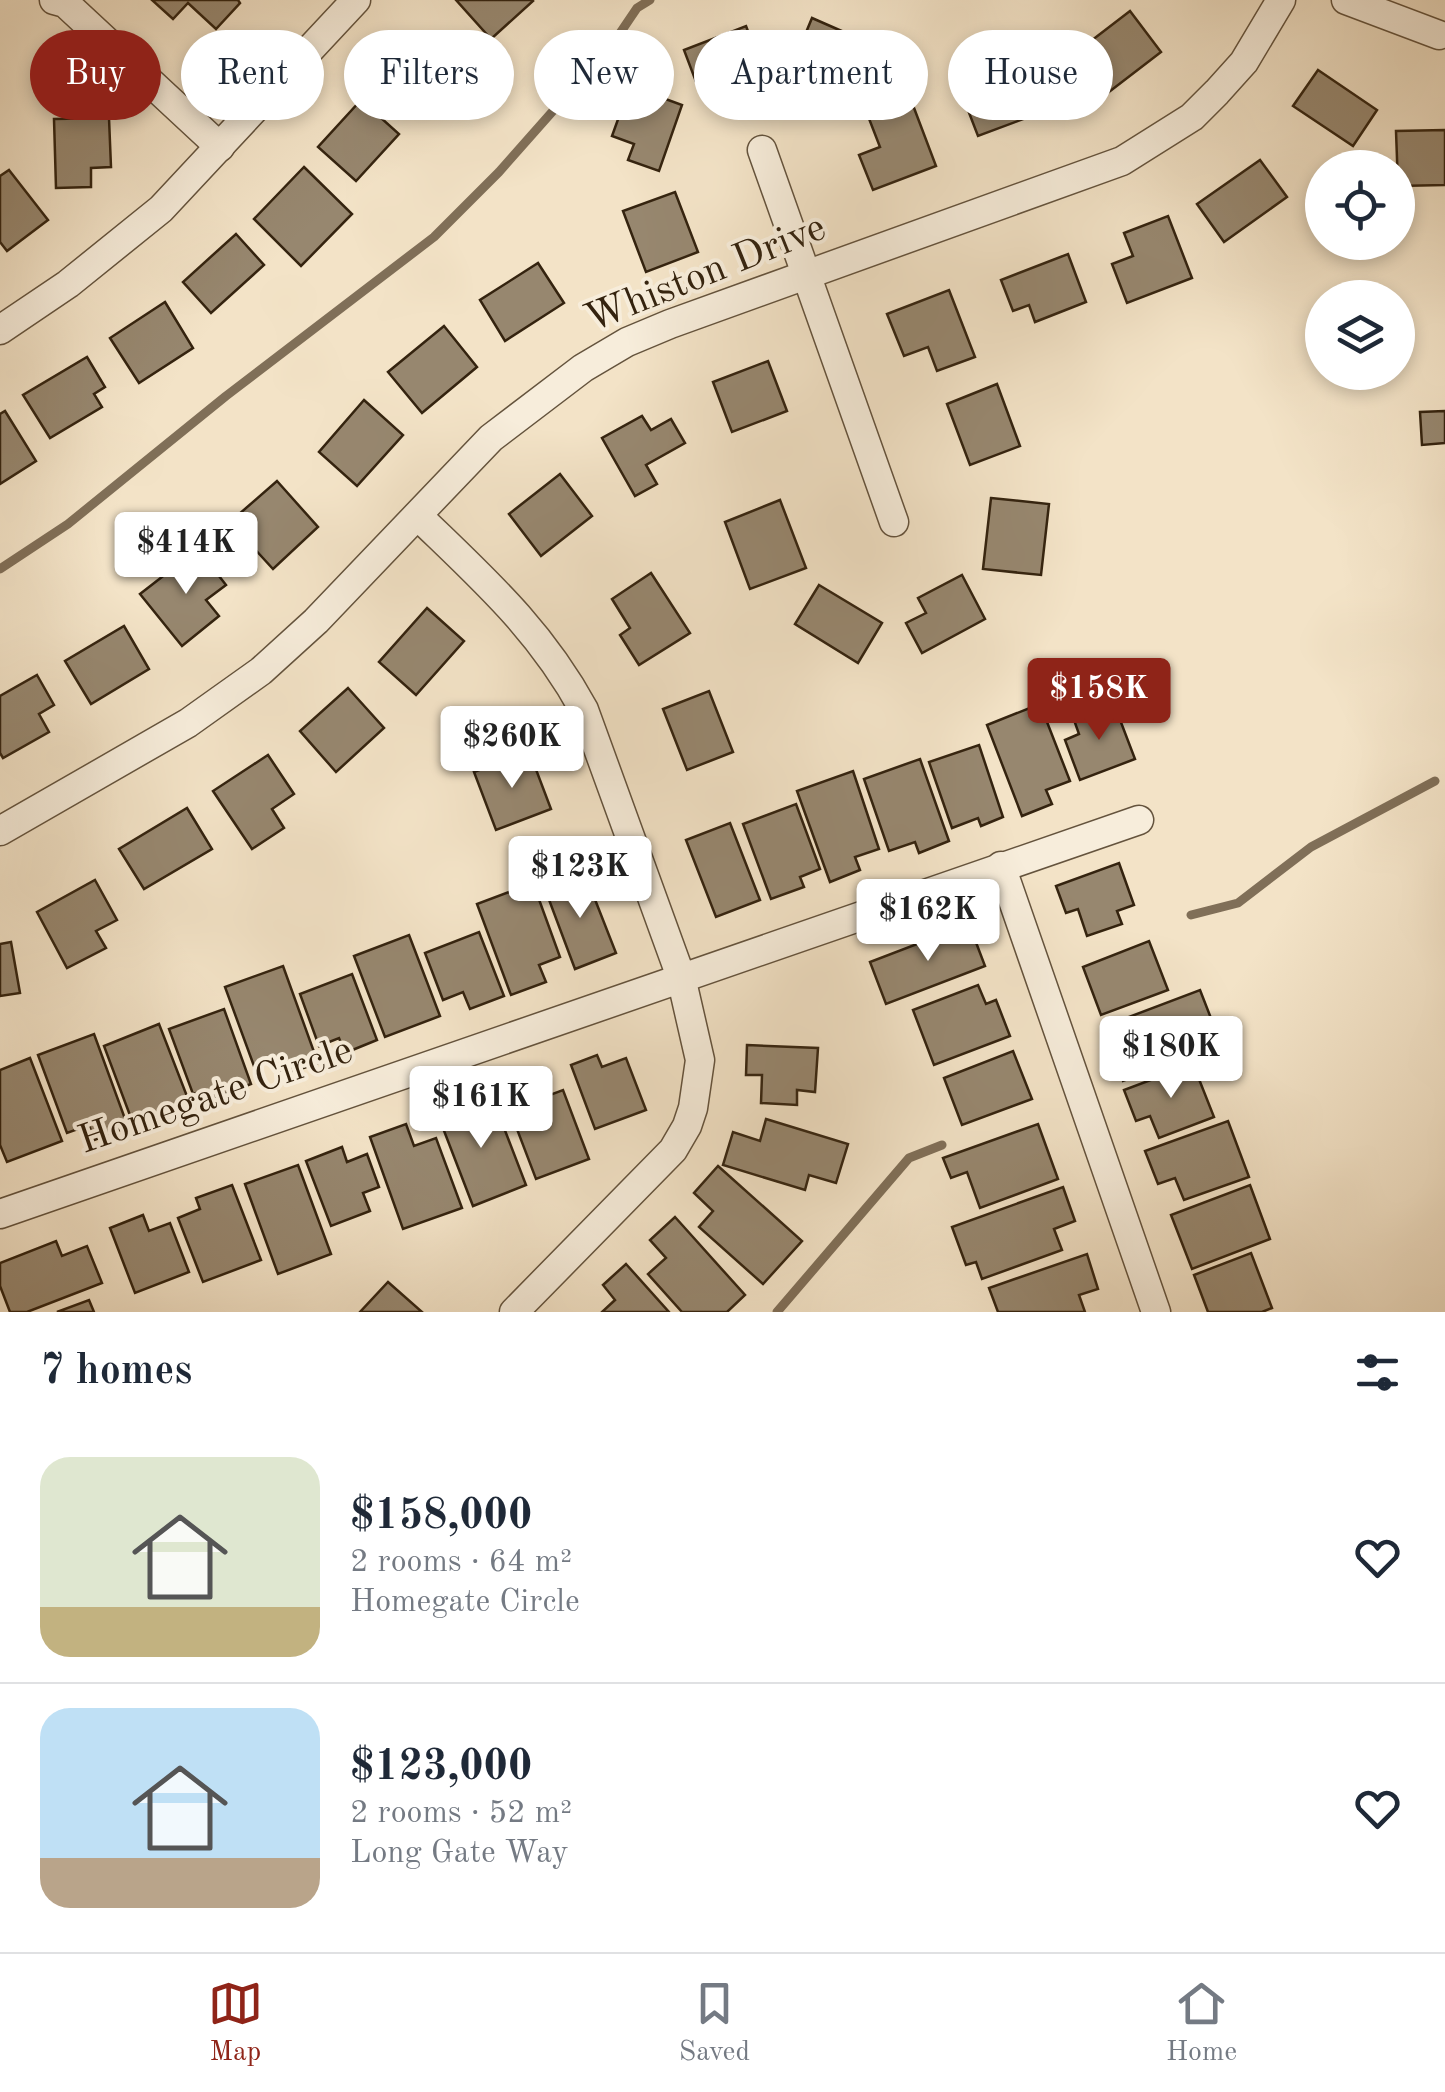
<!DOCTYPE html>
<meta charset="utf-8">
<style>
body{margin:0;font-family:"Old Standard TT",serif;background:#f6f6f7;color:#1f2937;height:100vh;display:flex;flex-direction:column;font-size:38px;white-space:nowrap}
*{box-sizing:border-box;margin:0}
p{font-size:32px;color:#747a83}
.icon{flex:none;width:55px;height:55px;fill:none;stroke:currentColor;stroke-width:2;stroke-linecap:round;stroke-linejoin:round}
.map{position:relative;height:1312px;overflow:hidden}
.side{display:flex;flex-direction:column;background:#fff;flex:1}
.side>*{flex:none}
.hud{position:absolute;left:30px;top:30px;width:1385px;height:90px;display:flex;gap:20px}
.fabs{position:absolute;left:1305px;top:150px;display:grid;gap:20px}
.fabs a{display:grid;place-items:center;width:110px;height:110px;border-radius:50%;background:#fff;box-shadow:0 5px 15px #0003;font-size:50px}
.price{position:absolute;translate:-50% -85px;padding:0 22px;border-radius:10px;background:#fff;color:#222;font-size:32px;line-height:65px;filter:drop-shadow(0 2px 5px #0008)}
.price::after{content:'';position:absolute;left:50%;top:60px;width:30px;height:22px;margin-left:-15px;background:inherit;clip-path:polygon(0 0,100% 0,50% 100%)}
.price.selected{background:#8f2418;color:#fff}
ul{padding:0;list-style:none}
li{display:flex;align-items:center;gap:30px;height:250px;padding:0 40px}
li+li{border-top:2px solid #e0e1e3}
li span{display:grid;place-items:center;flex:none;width:280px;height:200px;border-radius:30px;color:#555}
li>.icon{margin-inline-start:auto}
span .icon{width:120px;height:120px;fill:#fffc;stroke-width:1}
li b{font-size:42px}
h2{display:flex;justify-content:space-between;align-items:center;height:120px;padding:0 40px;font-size:42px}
.chip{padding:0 35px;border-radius:45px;background:#fff;box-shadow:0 5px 15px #0003;font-size:35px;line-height:90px}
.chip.selected{background:#8f2418;color:#fff}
.dock{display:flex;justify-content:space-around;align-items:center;height:140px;border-top:2px solid #e0e1e3;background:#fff;font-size:28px;color:#747a83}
.dock a{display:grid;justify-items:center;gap:5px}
.dock .selected{color:#8f2418}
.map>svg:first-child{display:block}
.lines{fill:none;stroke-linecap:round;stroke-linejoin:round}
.stream{stroke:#806f58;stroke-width:9}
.building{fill:#97876f;stroke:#34230f;stroke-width:2.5}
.street-casing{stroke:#64533d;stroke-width:31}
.street{stroke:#f7eddb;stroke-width:28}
.labels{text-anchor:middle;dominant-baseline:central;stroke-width:8;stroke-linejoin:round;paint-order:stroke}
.street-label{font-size:40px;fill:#34230f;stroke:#f7eddb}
</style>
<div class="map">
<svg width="1445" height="1312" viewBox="0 0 1445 1312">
<rect width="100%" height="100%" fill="#f3e3c7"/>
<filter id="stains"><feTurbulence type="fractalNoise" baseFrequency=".002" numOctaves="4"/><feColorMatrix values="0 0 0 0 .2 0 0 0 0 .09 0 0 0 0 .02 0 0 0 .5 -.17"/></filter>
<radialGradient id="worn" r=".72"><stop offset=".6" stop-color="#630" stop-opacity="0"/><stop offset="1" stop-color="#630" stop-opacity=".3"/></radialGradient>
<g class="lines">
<g class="stream">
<polyline points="0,569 68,524 226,396 434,237 499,172 614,42 637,8 650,0"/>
<polyline points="1191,915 1238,903 1311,847 1435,781"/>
<polyline points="777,1312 909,1158 942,1145"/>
</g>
</g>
<g class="building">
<polygon points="152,0 238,0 240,3 216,29 188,3 173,19"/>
<polygon points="456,0 532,0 533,1 491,39"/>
<polygon points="1130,11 1161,52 1105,95 1074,54"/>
<polygon points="812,18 869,43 847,95 790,71"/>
<polygon points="746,26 758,58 737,66 742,80 701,95 684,50"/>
<polygon points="426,34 458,66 414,110 382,79"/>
<polygon points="1033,64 1050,109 978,136 961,92"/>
<polygon points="1318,70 1377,110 1353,146 1293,106"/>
<polygon points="630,86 682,105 659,171 628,160 634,144 612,136"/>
<polygon points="361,100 399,134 356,181 318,147"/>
<polygon points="911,100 936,166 873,190 859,155 880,147 868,116"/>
<polygon points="109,118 111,167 91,168 91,187 56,188 54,119"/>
<polygon points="1445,130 1445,185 1398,186 1396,131"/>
<polygon points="1260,160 1287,197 1224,242 1197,204"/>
<polygon points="304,167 352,214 301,266 254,219"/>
<polygon points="9,170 48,220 7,251 0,242 0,176"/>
<polygon points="675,192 698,252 646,272 623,211"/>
<polygon points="1168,216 1192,278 1127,303 1112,264 1133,256 1124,233"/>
<polygon points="236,234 264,265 211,313 183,282"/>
<polygon points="1068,254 1086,302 1035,322 1029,305 1013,311 1001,280"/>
<polygon points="538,263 564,303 505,341 480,300"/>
<polygon points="949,290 975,357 937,371 928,347 904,356 887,314"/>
<polygon points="165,302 193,348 139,383 110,338"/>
<polygon points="444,326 477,367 422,413 388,372"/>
<polygon points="87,357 105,387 94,394 102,407 50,438 23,395"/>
<polygon points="768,361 787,411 732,432 713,382"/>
<polygon points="997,384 1020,446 970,465 947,404"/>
<polygon points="364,400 403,435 357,486 319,452"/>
<polygon points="5,411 36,461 0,484 0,414"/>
<polygon points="1445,411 1445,443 1422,445 1420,412"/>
<polygon points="642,416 651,430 671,419 685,443 646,465 657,484 635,496 602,438"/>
<polygon points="560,474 592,516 541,556 509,514"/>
<polygon points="277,481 318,527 273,569 230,522"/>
<polygon points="991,498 1049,504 1041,575 983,569"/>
<polygon points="780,500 806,568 750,589 725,522"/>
<polygon points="198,549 226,585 206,600 219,616 182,646 140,594"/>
<polygon points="651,573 690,633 639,665 620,635 630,628 612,599"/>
<polygon points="962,575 985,619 922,653 906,623 926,613 918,598"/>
<polygon points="819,585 882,623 858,663 795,624"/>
<polygon points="427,608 464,641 416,695 379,662"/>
<polygon points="124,626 149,669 91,704 65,661"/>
<polygon points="37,675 54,705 39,714 49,732 3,758 0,753 0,696"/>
<polygon points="348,688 384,728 336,772 300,731"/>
<polygon points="709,691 733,752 687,770 663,709"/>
<polygon points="1040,704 1070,781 1046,790 1052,804 1022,816 987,725"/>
<polygon points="1114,704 1135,759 1080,780 1065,740 1079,734 1074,720"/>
<polygon points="979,745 1003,817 981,826 978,818 952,828 929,762"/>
<polygon points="529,751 551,809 496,830 474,772"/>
<polygon points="268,755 294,794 272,809 284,828 252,849 213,791"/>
<polygon points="920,759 949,841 919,853 915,842 889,851 864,779"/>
<polygon points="853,771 879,849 855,857 860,870 830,882 797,791"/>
<polygon points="796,804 820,869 800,877 804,887 771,899 743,824"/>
<polygon points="187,808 212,849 144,889 119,849"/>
<polygon points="730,823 760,900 716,917 686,840"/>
<polygon points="1119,863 1134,905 1117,911 1122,924 1087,936 1078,909 1066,913 1056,886"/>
<polygon points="585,874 616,953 575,969 545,889"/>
<polygon points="95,880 117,920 96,931 106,948 67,968 37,912"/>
<polygon points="533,883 560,957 539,965 546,982 511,995 477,904"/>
<polygon points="969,924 985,966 886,1004 870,962"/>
<polygon points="479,932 504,996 470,1009 463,992 443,1000 425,953"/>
<polygon points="409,935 440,1016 385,1037 354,956"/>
<polygon points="1149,941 1168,990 1101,1015 1083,967"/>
<polygon points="11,942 20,993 0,996 0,944"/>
<polygon points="283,966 318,1063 281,1076 274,1058 254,1066 225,987"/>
<polygon points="352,974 377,1040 345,1053 339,1038 319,1046 300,994"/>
<polygon points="978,985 986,1004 996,1000 1010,1036 934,1065 913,1010"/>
<polygon points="1200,990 1221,1044 1123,1081 1111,1050 1130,1043 1121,1020"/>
<polygon points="224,1009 251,1084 210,1100 206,1090 193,1094 169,1029"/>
<polygon points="159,1024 190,1104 134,1126 104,1046"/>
<polygon points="94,1034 128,1127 94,1140 89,1125 67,1133 38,1055"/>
<polygon points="747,1045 818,1048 815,1092 797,1090 797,1105 761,1103 762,1075 746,1075"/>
<polygon points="1013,1051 1032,1099 962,1125 944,1078"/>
<polygon points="597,1055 602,1067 626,1058 646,1110 595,1129 571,1065"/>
<polygon points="30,1058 62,1141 7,1162 0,1145 0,1070"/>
<polygon points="1193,1064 1214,1117 1159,1138 1150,1116 1136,1121 1124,1090"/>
<polygon points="533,1075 542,1098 563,1090 589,1159 536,1179 501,1087"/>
<polygon points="467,1098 474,1116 496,1107 526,1185 473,1206 436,1110"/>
<polygon points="766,1119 848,1144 836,1183 809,1175 805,1190 723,1165 733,1132 760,1141"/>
<polygon points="1228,1121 1249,1177 1184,1200 1175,1178 1158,1184 1145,1151"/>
<polygon points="406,1124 414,1146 436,1138 462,1208 403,1229 370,1137"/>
<polygon points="1038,1124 1058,1179 980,1208 967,1172 951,1178 943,1158"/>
<polygon points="342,1147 347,1162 367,1154 379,1187 363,1193 370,1211 331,1226 306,1161"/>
<polygon points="298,1165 331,1254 278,1274 245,1184"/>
<polygon points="718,1166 802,1241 763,1284 699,1227 713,1211 694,1193"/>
<polygon points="232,1185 261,1260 203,1282 178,1218 200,1209 196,1198"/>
<polygon points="1250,1185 1270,1239 1192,1269 1171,1215"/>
<polygon points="1063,1187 1075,1221 1054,1229 1062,1250 982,1279 976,1262 966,1265 952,1227"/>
<polygon points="143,1215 149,1231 170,1223 189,1272 135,1293 110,1228"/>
<polygon points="675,1217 745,1295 727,1312 682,1312 648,1274 666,1258 650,1240"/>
<polygon points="56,1241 62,1256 87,1246 102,1283 27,1312 10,1312 0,1286 0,1263"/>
<polygon points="1251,1253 1272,1308 1262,1312 1208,1312 1194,1275"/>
<polygon points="1087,1254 1098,1289 1079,1295 1085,1312 998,1312 989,1288"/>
<polygon points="626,1264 669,1312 602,1312 615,1300 603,1285"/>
<polygon points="388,1282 422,1312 360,1312"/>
<polygon points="89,1300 94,1312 57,1312"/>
</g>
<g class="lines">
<defs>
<g id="street">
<polyline points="54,0 65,3 220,147"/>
<polyline points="1346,0 1439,35"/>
<polyline points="762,150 894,522"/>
<polyline points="0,330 68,284 161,209 356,0"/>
<path d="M418,516c65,63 122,113 166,194l97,267 19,83 -7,48 -6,18 -14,24 -159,162"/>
<polyline points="0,831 188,723 261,671 316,621 491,438 583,368 627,342 670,324 1122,161 1192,117 1217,92 1244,62 1281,0"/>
<polyline points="1001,866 1156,1312"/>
<polyline points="0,1214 1139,820"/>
</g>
</defs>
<use href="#street" class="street-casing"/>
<use href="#street" class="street"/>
</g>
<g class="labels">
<g class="street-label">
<text transform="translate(706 275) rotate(-22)">Whiston Drive</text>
<text transform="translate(216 1097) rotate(-19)">Homegate Circle</text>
</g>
</g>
<rect width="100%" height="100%" filter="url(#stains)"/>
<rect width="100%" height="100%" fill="url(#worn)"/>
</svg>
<div class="fabs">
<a><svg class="icon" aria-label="locate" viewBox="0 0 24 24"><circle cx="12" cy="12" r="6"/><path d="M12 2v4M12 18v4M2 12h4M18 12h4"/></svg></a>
<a><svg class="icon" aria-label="layers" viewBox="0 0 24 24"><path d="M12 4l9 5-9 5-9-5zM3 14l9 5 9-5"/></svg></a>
</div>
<b class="price" style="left:186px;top:597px">$414K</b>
<b class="price selected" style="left:1099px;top:743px">$158K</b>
<b class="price" style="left:512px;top:791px">$260K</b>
<b class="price" style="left:580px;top:921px">$123K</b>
<b class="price" style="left:928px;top:964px">$162K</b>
<b class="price" style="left:1171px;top:1101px">$180K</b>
<b class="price" style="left:481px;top:1151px">$161K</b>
<div class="hud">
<a class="chip selected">Buy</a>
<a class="chip">Rent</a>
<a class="chip">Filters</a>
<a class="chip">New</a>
<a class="chip">Apartment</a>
<a class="chip">House</a>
</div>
</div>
<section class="side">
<h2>7 homes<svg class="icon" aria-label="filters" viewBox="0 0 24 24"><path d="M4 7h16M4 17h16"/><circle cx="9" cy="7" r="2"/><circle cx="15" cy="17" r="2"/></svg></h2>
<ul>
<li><span style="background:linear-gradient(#dfe7d0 75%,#c2b280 0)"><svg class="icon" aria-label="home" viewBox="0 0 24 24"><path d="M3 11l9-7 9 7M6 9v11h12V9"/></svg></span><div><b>$158,000</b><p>2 rooms · 64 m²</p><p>Homegate Circle</p></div><svg class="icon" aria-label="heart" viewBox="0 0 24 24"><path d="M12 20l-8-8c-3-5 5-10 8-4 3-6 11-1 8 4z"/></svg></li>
<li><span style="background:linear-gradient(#bfe0f5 75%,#b9a48a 0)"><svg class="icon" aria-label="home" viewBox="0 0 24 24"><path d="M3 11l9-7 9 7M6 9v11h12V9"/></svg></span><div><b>$123,000</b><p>2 rooms · 52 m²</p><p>Long Gate Way</p></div><svg class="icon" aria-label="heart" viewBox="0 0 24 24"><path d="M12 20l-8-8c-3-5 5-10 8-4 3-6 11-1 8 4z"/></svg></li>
</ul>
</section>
<nav class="dock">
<a class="selected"><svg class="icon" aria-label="map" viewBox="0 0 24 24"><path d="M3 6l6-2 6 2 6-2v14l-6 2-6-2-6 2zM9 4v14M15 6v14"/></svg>Map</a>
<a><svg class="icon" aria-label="saved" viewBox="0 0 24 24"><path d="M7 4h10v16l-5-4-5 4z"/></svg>Saved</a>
<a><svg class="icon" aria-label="home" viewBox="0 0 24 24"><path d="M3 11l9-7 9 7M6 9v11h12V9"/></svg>Home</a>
</nav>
